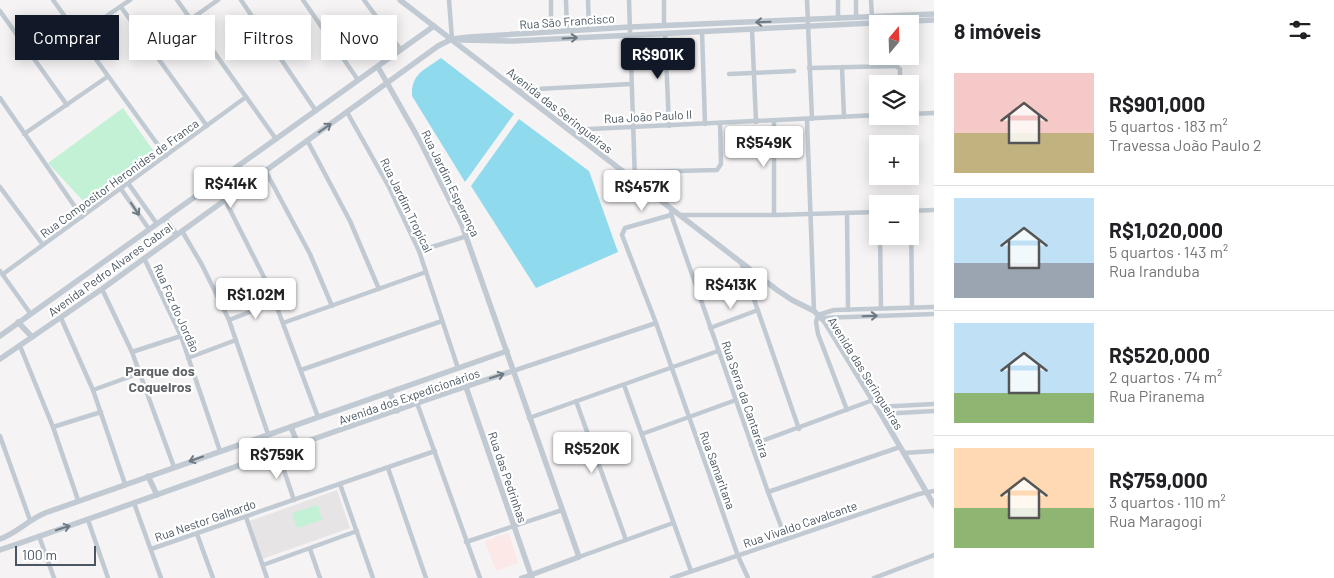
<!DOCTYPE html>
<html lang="pt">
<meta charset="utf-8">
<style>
body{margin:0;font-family:Barlow,sans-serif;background:#f2f2f2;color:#202124;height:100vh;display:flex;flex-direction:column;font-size:19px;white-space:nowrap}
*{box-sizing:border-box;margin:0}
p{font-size:16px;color:#757577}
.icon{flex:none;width:28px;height:28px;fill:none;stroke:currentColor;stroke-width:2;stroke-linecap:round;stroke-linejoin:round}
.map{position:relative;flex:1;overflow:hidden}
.side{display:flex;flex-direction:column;background:#fff;width:400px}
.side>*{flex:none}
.guide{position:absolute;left:15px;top:15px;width:475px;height:45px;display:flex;gap:10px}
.needle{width:32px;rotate:19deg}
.tools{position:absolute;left:869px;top:15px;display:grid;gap:10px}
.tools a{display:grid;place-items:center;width:50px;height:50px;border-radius:0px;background:#fff;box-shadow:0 2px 12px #0003;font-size:25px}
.scale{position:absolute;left:15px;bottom:12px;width:81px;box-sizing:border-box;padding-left:5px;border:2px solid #4a5661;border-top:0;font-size:14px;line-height:18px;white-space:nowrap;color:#4a5661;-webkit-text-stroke:4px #fff;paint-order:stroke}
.price{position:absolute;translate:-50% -42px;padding:0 11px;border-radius:5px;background:#fff;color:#222;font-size:16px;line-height:32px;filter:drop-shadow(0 1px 2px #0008)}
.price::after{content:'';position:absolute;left:50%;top:30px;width:15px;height:11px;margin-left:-8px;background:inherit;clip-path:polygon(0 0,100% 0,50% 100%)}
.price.selected{background:#111827;color:#fff}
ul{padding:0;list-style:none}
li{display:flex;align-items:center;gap:15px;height:125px;padding:0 20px}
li+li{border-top:1px solid #e0e0e0}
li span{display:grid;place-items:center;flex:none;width:140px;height:100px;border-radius:0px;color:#555}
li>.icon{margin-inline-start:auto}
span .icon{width:60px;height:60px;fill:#fffc;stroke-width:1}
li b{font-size:21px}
h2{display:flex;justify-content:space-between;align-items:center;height:60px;padding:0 20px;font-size:21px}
.pill{padding:0 18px;border-radius:0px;background:#fff;box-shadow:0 2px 12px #0003;font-size:18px;line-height:45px}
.pill.selected{background:#111827;color:#fff}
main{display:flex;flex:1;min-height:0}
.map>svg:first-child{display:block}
.education{fill:#e6e4e5}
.medical{fill:#fce8e6}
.green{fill:#c3f1d5}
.water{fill:#90daee}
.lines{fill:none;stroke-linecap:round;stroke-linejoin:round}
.minor{stroke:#c1cad2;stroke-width:4.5}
.tertiary{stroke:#c1cad2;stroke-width:5.5}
.oneway{stroke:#6e7983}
.labels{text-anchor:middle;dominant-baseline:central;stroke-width:4.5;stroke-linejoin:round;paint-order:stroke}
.street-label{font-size:12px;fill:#4a5661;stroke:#fff}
.neighbourhood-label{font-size:14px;font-weight:bold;fill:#5f6368;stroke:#fff}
</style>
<main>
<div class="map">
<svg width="934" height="578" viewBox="0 0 934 578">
<rect width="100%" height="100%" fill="#f5f3f3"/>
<polygon class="education" points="337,490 350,528 262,559 250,521"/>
<polygon class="medical" points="509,533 518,563 496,571 485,541"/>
<g class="green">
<polygon points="123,108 155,153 85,203 48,163"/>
<polygon points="318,505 322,520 297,528 292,513"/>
</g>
<g class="water">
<path d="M441,58l73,56 -49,68 -53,-86c-1,-23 13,-26 29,-38z"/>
<polygon points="519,119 589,171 618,252 536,288 471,186"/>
</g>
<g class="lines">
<g class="minor">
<polyline points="53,0 166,156"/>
<polyline points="177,0 276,139"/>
<polyline points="241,0 316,111"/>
<polyline points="303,0 358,80"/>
<polyline points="364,0 401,50"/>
<polyline points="449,0 452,39"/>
<polyline points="566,0 567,31"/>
<polyline points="588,0 589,29"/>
<polyline points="629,0 635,181"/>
<polyline points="664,0 664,25"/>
<polyline points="807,0 812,119"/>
<polyline points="838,0 838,19"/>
<polyline points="856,0 856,18"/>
<polyline points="871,0 872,17"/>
<polyline points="121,7 207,126"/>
<polyline points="0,11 67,105"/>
<polyline points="191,19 218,0"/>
<polyline points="752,29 756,122"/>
<polyline points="702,31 705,124"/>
<polyline points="551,32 551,0"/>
<polyline points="665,33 669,126"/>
<polyline points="79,35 130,0"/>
<polyline points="842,67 844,117"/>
<polyline points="809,68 896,66 900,69 900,84"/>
<polyline points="729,74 794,71"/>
<polyline points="518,90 631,84"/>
<polyline points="0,98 82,217"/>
<polyline points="347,112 389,187 419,251 458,368"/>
<polyline points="910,114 934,113"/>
<polyline points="807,119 814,311"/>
<polyline points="570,130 878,115"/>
<polyline points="24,134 107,77"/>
<polyline points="307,140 350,221 379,289"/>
<polyline points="265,170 310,254 332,306"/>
<polyline points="635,172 717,170 721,164 720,123"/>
<polyline points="128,183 157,224"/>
<polyline points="0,187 43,245"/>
<polyline points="121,189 149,229"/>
<polyline points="225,200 270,289 318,417"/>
<polyline points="910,211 934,210"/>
<polyline points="911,211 912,307"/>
<polyline points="671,213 673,220 768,492 786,539"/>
<polyline points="847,213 848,310"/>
<polyline points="671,215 625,228 622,235 656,323 738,556 748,578"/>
<polyline points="681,215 774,215 878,212"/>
<polyline points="774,215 774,121"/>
<polyline points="182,231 202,265 229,320 268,434"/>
<polyline points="880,236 881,308"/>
<polyline points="419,251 467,236"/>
<polyline points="144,258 181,336 220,451"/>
<polyline points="741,262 799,429"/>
<polyline points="0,271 30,313"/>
<polyline points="3,274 246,97"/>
<polyline points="750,285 763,279"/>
<polyline points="102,289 132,352 174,467"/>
<polyline points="61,318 93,390 125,484"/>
<polyline points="820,318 934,314"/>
<polyline points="229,320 276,302"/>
<polyline points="283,323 426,272"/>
<polyline points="710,328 758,310"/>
<polyline points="20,346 53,427 78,500"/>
<polyline points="132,352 181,336"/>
<polyline points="188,358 236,340"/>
<polyline points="301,370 442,321"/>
<polyline points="513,371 656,323"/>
<polyline points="624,385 691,571"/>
<polyline points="93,390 140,373"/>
<polyline points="576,401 626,540"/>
<polyline points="417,403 480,578"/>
<polyline points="877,407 934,404"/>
<polyline points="847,410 818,334 816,322 818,315 834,310 934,307"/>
<polyline points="881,414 934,411"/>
<polyline points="529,418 718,351"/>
<polyline points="53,427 101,412"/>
<polyline points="642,434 736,400"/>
<polyline points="0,436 30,520"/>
<polyline points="751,445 873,400"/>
<polyline points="278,453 294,500"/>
<polyline points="903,453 934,451"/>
<polyline points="388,468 426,578"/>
<polyline points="340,484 373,578"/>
<polyline points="768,492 900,447"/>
<polyline points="134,503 161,578"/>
<polyline points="246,517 267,578"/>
<polyline points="88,520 108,578"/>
<polyline points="197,534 213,578"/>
<polyline points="39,536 54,578"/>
<polyline points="466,542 562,510"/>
<polyline points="151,549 435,451"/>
<polyline points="310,549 320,578"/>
<polyline points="579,557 673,523"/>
<polyline points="263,565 357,531"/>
<polyline points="521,578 531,575"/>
<polyline points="672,578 919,494 934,491"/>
<polyline points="874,578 934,555"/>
</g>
<g class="tertiary">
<polyline points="400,0 777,290 792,300 814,311 825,322 881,414 934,505"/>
<polyline points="461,40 514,41 934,20"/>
<polyline points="378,67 420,141 462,225 579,557 531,575"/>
<polyline points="165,219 176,234"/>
<polyline points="18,322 32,337"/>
<polyline points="0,336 434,26"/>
<polyline points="0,359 102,289 438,46 452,39 469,37 630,27 934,14"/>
<polyline points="466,387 532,578"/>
<polyline points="390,393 397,411"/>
<polyline points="291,427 298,445"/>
<polyline points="148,476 157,495"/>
<path d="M0,539c17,-6 28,-19 45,-26l462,-162"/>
<path d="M0,550c171,-59 341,-123 513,-179"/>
</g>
</g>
<defs><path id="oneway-shaft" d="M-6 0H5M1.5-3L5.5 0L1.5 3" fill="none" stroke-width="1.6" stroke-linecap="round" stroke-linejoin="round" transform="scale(1.25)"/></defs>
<g class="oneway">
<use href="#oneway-shaft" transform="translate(763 22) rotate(178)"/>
<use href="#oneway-shaft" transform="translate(570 38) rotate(-3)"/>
<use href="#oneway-shaft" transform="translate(325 128) rotate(-35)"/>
<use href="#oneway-shaft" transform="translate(135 209) rotate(56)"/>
<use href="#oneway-shaft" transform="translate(870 316) rotate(-2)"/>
<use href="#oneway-shaft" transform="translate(497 376) rotate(-18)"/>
<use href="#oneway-shaft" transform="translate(196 459) rotate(161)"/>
<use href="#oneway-shaft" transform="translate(63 528) rotate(-18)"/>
</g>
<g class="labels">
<g class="street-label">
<text transform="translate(567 21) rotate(-4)">Rua São Francisco</text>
<text transform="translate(560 110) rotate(38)">Avenida das Seringueiras</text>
<text transform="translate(648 116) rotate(-3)">Rua João Paulo II</text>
<text transform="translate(119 178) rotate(-36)">Rua Compositor Heronides de Franca</text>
<text transform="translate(451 183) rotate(64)">Rua Jardim Esperança</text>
<text transform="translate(407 205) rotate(64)">Rua Jardim Tropical</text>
<text transform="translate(110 269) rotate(-36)">Avenida Pedro Alvares Cabral</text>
<text transform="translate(177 308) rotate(66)">Rua Foz do Jordão</text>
<text transform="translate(866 373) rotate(58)">Avenida das Seringueiras</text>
<text transform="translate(409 396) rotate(-19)">Avenida dos Expedicionários</text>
<text transform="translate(746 399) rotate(71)">Rua Serra da Cantareira</text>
<text transform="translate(718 470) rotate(70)">Rua Samaritana</text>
<text transform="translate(508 477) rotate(71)">Rua das Pedrinhas</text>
<text transform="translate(205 520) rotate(-19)">Rua Nestor Galhardo</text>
<text transform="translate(800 524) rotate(-19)">Rua Vivaldo Cavalcante</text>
</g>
<g class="neighbourhood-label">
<text x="160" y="370">Parque dos<tspan x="160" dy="16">Coqueiros</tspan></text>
</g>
</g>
</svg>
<div class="tools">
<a><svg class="needle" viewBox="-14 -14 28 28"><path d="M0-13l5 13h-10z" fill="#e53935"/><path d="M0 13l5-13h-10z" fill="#757577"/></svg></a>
<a><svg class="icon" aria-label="layers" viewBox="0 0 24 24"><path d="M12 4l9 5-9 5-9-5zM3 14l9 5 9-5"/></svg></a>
<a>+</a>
<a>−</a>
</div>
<div class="scale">100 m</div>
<b class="price selected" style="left:658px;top:80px">R$901K</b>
<b class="price" style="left:764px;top:168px">R$549K</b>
<b class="price" style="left:231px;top:209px">R$414K</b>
<b class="price" style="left:642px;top:212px">R$457K</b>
<b class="price" style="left:731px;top:310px">R$413K</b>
<b class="price" style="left:256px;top:320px">R$1.02M</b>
<b class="price" style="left:592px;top:474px">R$520K</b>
<b class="price" style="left:277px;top:480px">R$759K</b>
<div class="guide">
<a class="pill selected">Comprar</a>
<a class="pill">Alugar</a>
<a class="pill">Filtros</a>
<a class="pill">Novo</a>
</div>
</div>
<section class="side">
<h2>8 imóveis<svg class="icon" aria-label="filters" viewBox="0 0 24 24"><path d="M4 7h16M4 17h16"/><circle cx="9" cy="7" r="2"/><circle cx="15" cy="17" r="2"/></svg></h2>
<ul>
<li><span style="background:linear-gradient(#f6c9c9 60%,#c2b280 0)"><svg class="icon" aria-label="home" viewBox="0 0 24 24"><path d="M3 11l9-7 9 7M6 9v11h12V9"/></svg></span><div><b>R$901,000</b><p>5 quartos · 183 m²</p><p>Travessa João Paulo 2</p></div></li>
<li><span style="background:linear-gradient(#bfe0f5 65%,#9aa5b1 0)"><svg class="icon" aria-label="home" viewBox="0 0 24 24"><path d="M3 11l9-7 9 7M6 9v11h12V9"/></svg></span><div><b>R$1,020,000</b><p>5 quartos · 143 m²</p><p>Rua Iranduba</p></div></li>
<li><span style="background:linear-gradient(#bfe0f5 70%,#8fb573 0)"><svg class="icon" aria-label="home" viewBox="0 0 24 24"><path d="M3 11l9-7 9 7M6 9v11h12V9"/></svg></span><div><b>R$520,000</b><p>2 quartos · 74 m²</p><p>Rua Piranema</p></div></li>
<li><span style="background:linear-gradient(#ffd9b3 60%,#8fb573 0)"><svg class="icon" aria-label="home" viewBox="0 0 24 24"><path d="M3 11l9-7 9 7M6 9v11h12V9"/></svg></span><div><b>R$759,000</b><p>3 quartos · 110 m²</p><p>Rua Maragogi</p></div></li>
</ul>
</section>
</main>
